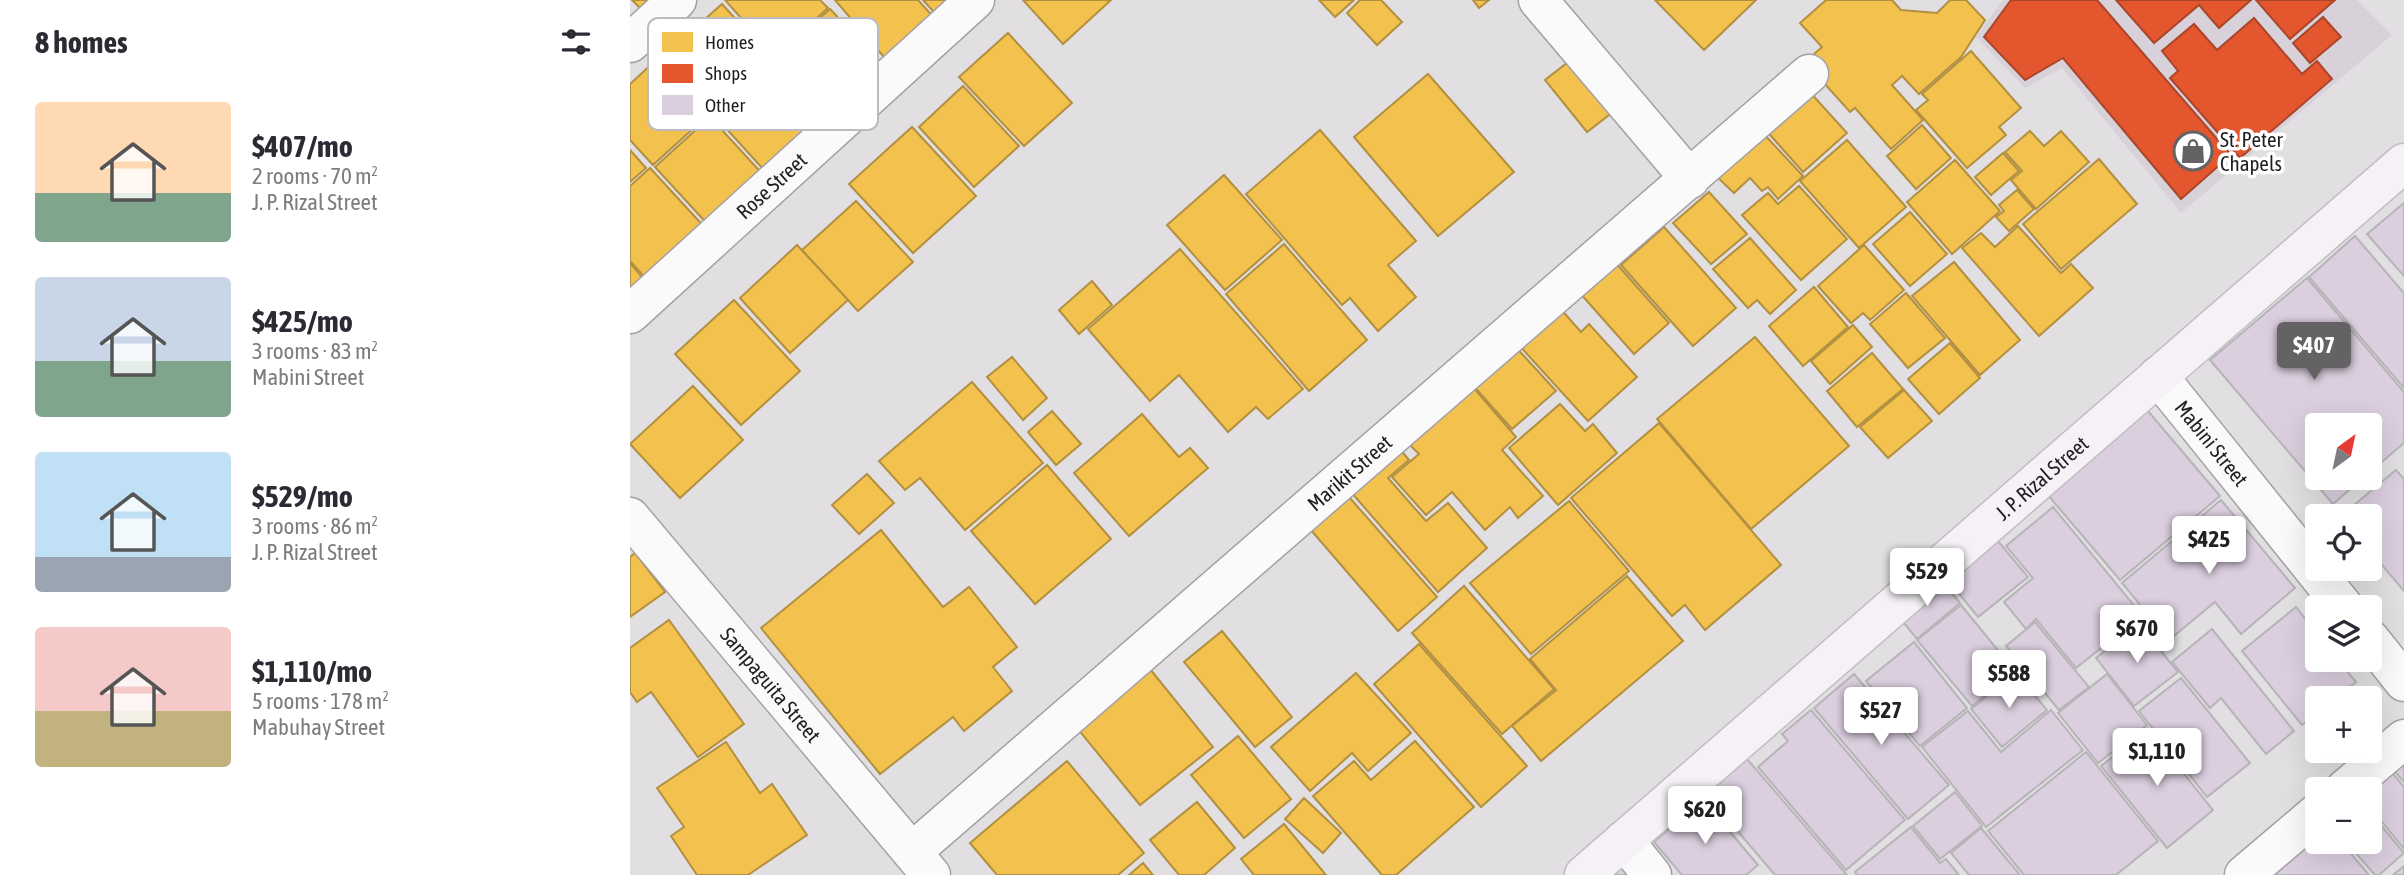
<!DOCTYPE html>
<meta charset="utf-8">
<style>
body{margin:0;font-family:"Asap Condensed",sans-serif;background:#f2f2f3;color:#2b2b33;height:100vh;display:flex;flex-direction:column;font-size:26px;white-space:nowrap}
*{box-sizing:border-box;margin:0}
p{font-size:23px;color:#7c7c81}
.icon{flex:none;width:38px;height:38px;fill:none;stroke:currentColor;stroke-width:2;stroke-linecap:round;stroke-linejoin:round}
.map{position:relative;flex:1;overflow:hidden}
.sheet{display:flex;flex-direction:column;background:#fff;width:630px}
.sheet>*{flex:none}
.needle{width:46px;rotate:33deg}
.buttons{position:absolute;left:1675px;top:413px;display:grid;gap:14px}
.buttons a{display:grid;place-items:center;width:77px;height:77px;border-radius:7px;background:#fff;box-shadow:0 7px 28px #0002;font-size:35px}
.price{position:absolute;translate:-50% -60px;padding:0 16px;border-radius:7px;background:#fff;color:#222;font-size:23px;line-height:46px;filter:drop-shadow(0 2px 4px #0008)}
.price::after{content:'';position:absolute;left:50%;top:42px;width:21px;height:16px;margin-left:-10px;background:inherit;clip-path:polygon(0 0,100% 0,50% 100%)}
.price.selected{background:#656265;color:#fff}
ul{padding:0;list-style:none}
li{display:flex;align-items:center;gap:21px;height:175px;padding:0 35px}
li span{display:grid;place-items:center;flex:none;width:196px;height:140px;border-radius:7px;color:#555}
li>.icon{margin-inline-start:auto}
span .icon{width:84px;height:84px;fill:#fffc;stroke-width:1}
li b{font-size:30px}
h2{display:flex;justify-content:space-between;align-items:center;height:84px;padding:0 35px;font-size:30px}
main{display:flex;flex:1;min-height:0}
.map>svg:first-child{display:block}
.built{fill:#d8d1da}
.homes{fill:#f2c14e;stroke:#b39040;stroke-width:2}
.shops{fill:#e4572e;stroke:#aa462a;stroke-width:2}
.building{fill:#dbcedf;stroke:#b6b4b7;stroke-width:2}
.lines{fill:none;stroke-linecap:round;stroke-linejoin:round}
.minor-casing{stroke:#a4a1a5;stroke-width:41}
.major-casing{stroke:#c0bec0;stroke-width:41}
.minor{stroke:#fbfafb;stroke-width:38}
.major{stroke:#f5f1f6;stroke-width:38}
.labels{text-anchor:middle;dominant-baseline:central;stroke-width:7;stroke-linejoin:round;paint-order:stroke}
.poi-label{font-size:21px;fill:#211e21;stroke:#fff;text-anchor:start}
.street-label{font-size:21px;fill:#211e21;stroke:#fff}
.key{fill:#fff;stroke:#bcbcbc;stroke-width:2}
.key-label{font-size:19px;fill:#211e21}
</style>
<main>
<section class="sheet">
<h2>8 homes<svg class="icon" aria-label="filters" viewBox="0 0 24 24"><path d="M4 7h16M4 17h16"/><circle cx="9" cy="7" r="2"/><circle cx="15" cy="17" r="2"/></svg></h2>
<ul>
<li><span style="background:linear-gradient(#ffd9b3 65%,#7fa58c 0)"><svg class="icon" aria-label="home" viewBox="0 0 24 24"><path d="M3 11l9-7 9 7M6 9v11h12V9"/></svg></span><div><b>$407/mo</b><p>2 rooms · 70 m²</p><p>J. P. Rizal Street</p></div></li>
<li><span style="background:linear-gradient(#c9d6e8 60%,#7fa58c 0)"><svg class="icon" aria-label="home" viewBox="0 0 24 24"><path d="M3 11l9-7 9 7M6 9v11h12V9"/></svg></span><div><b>$425/mo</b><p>3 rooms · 83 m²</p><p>Mabini Street</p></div></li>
<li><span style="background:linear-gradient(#bfe0f5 75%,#9aa5b1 0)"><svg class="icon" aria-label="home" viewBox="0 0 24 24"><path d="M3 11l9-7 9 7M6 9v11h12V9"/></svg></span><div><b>$529/mo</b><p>3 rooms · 86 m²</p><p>J. P. Rizal Street</p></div></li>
<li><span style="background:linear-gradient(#f6c9c9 60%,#c2b280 0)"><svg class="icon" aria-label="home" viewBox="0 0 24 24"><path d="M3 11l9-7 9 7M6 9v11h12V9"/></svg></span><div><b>$1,110/mo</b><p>5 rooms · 178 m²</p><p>Mabuhay Street</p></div></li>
</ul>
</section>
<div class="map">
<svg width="1774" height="875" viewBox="0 0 1774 875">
<rect width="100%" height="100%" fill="#e2dfe3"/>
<polygon class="built" points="1373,0 1727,0 1762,35 1551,213 1432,68 1395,88 1346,37"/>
<g class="homes">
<polygon points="2,0 18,0 10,8"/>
<polygon points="95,0 190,0 198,8 145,56"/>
<polygon points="205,0 288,0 307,21 260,64"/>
<polygon points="293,0 338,0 314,23"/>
<polygon points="393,0 481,0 433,44"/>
<polygon points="689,0 724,0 705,17"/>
<polygon points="730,0 751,0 772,22 747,45 717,13"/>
<polygon points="843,0 859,0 849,8"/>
<polygon points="1025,0 1126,0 1074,50"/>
<polygon points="1196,0 1262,0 1271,10 1307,13 1320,0 1336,0 1355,20 1331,57 1289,94 1272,76 1262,85 1293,120 1261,149 1225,108 1220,112 1175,62 1192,47 1170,23"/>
<polygon points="92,4 150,68 90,123 31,58"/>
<polygon points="200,9 252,64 202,110 150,54"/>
<polygon points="378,33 442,103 394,146 329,77"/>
<polygon points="1341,51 1391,108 1369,127 1376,135 1337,168 1286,110 1298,100 1292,94"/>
<polygon points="946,56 988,108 957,132 915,80"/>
<polygon points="26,60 77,116 23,165 0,140 0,84"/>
<polygon points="154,69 204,124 143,180 93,125"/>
<polygon points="798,74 884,172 808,236 724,137"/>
<polygon points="333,86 389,146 344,187 289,127"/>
<polygon points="1177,89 1217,133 1173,172 1133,127"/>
<polygon points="80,117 137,179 82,229 25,167"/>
<polygon points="1292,125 1321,158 1286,189 1257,156"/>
<polygon points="282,127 346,196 283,253 219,184"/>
<polygon points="690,130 786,241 758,265 786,297 748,331 720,298 712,305 616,194"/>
<polygon points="1130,130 1173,176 1148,199 1138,187 1132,191 1120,178 1104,193 1082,172"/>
<polygon points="1400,131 1414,146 1431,131 1459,162 1406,209 1381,180 1392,171 1375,152"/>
<polygon points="1217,140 1276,207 1229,248 1170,181"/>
<polygon points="0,150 16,168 0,182"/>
<polygon points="1373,153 1389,171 1361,195 1345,177"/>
<polygon points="1469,159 1507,204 1431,269 1393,224"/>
<polygon points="1325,160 1370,211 1322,254 1277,202"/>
<polygon points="20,168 78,231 20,283 0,261 0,186"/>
<polygon points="594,175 652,240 595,290 537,225"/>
<polygon points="1169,186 1217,239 1171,280 1112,215 1138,193 1148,204"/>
<polygon points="1387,190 1404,209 1379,231 1366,217 1374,211 1369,205"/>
<polygon points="1079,192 1117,234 1081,264 1043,223"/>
<polygon points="226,201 283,262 228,311 172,250"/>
<polygon points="1280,212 1317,254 1280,286 1243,244"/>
<polygon points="1388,226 1431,273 1441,264 1463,288 1409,336 1332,248 1351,233 1365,247"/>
<polygon points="1034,227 1106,308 1063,346 991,265"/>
<polygon points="1120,238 1166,290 1140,314 1127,300 1118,308 1083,269"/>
<polygon points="654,244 737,340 679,391 596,294"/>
<polygon points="167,245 218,300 160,353 110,298"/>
<polygon points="1234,245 1274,290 1240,320 1233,313 1221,323 1188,286"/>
<polygon points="550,249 673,389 638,419 626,407 598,432 549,375 520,401 458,329"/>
<polygon points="984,261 1039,323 1004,354 949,292"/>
<polygon points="1324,262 1390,340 1350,375 1282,296"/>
<polygon points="0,263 17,283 0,299"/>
<polygon points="462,281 482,305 449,334 429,310"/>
<polygon points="1184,287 1218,327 1173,366 1139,326"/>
<polygon points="1276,293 1315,338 1278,368 1240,324"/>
<polygon points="104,300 170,371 111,425 45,354"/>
<polygon points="929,307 951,332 959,324 1007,377 958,421 887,343"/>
<polygon points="1223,325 1242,347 1200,384 1181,361"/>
<polygon points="1125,337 1219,446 1121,529 1027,419"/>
<polygon points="882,343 926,391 882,429 839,381"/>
<polygon points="1320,343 1350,378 1309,414 1278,379"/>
<polygon points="1242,353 1273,389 1227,427 1197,391"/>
<polygon points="382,357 417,398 393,420 357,377"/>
<polygon points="342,382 413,463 335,530 290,478 275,490 249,461"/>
<polygon points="63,386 113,440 50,498 0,444"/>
<polygon points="842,386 886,437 872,450 913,496 888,518 880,507 855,530 822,492 796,515 762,477 789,454 777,442"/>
<polygon points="1274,390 1302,421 1258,458 1230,427"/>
<polygon points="930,404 955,431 963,424 987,453 928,505 879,448"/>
<polygon points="422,411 451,444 426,465 398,432"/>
<polygon points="512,414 549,457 560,448 578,468 499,536 444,473"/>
<polygon points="1029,423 1151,565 1075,630 1055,605 1042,616 941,498"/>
<polygon points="763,441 779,460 758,478 796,521 818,503 857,548 808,592 714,484"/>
<polygon points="417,465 481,539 405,604 341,531"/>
<polygon points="237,474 264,503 229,534 202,505"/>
<polygon points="712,489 807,597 768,631 674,522"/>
<polygon points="939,501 999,571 901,654 840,583"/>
<polygon points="251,530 313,607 339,587 387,647 363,667 382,691 334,731 323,717 250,774 131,628"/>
<polygon points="5,553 35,592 0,617 0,557"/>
<polygon points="997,576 1053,641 911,761 882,726 926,690 900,659"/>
<polygon points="834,586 924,689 872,734 782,633"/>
<polygon points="39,620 114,724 68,757 21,692 7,702 0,692 0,648"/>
<polygon points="592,631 662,717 625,747 554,662"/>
<polygon points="789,644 897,766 851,807 744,684"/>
<polygon points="520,669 583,747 510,805 447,728"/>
<polygon points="726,673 781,733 738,771 722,753 680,791 641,747"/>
<polygon points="608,736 661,799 614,838 561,775"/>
<polygon points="785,741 844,807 766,875 752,875 683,796 724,761 741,780"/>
<polygon points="96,742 130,793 142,784 177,835 118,875 67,875 41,836 54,827 27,788"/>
<polygon points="437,761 514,853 488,875 367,875 340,843"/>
<polygon points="674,798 711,833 693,853 655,819"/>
<polygon points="567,802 605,848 574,875 549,875 520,840"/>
<polygon points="654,824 696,875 624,875 611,859"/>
<polygon points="513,863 523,875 499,875"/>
</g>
<g class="shops">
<polygon points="1381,0 1467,0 1601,155 1551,199 1433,58 1395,80 1354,37"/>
<polygon points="1486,0 1621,0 1589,28 1569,5 1524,43"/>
<polygon points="1626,0 1705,0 1660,39"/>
<polygon points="1693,17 1711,37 1680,63 1663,43"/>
<polygon points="1624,18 1672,74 1687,61 1702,79 1610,158 1540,78 1548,71 1532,51 1564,24 1587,50"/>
</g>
<g class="building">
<polygon points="1774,203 1774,276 1737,234"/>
<polygon points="1725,236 1774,293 1774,388 1679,277"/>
<polygon points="1677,278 1774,392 1774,443 1740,472 1740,425 1687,425 1687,478 1733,478 1703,504 1580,360"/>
<polygon points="1512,404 1590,496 1490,580 1412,488"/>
<polygon points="1766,470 1774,479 1774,591 1740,551 1740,516 1711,516"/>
<polygon points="1591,500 1665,588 1611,634 1585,602 1539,640 1492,583"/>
<polygon points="1423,507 1512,615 1446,668 1406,619 1396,629 1374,602 1403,578 1376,546"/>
<polygon points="1363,535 1398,577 1348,617 1314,575"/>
<polygon points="1308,577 1330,603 1287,639 1265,612"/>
<polygon points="1331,605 1385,671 1342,706 1287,640"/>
<polygon points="1666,607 1687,634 1687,660 1708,660 1726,682 1706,698 1687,698 1687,714 1672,725 1612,651"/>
<polygon points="1405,622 1459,687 1429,710 1376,646"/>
<polygon points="1509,624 1548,672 1504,706 1466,658"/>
<polygon points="1582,629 1664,731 1636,754 1591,698 1580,708 1542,662"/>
<polygon points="1284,642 1337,708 1290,746 1236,681"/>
<polygon points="1386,673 1417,710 1372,747 1341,709"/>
<polygon points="1224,674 1319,785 1278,819 1184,708"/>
<polygon points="1477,674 1517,725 1468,763 1428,713"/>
<polygon points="1551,678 1620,763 1577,797 1509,711"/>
<polygon points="1181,710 1275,820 1216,870 1128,767 1158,741 1152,734"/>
<polygon points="1421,710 1453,750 1356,827 1292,747 1338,711 1371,752"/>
<polygon points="1518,729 1583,810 1537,848 1471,766"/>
<polygon points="1111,752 1217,875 1145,875 1070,787"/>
<polygon points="1456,752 1528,841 1486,875 1394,875 1358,831"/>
<polygon points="1774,756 1774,782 1761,767"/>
<polygon points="1753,762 1774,787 1774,849 1740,807 1740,789"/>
<polygon points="1325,792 1352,826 1310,859 1283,826"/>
<polygon points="1073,800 1128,865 1116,875 1052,875 1024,842"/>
<polygon points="1740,812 1774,853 1749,875 1745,875 1716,842 1740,842"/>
<polygon points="1281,827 1310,863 1316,859 1329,875 1227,875 1225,872"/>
<polygon points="1351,828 1390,875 1339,875 1321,853"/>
<polygon points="1669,836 1679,847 1687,840 1711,842 1739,875 1628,875"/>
<polygon points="990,858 1005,875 972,875"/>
<polygon points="1774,866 1774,875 1763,875"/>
</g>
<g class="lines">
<defs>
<g id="minor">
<polyline points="908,0 1060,179"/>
<polyline points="0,43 47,0"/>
<path id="s1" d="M0,314l345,-314"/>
<path id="s2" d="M1528,376l186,231"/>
<path id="s3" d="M0,517l301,358"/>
<polyline points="1740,639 1774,682"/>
<polyline points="1715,789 1774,739"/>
<polyline points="994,840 1022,875"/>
<path id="s4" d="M282,852l897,-778"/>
<polyline points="1614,875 1687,813"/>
</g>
<g id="major">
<path id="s5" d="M954,875l820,-712"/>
</g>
</defs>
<use href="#minor" class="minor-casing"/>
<use href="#major" class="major-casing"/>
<use href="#minor" class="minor"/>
<use href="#major" class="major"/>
</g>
<defs>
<symbol id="shop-ring" viewBox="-11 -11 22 22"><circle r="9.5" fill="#fff" stroke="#656265" stroke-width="1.5"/><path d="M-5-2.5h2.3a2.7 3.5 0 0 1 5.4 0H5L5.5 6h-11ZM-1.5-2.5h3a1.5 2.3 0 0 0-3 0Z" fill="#656265"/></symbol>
</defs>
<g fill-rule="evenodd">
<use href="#shop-ring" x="1541" y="129" width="44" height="44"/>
</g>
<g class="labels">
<g class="poi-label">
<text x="1590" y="139">St. Peter<tspan x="1590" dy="24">Chapels</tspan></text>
</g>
<g class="street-label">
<text stroke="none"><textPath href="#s1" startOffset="191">Rose Street</textPath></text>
<text stroke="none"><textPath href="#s2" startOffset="86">Mabini Street</textPath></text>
<text stroke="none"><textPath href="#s4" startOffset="579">Marikit Street</textPath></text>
<text stroke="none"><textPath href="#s5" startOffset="606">J. P. Rizal Street</textPath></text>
<text stroke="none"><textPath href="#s3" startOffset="219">Sampaguita Street</textPath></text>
</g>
</g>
<rect x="18" y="18" width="230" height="112" rx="10" class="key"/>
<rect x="32" y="32" width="31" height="20" fill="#f2c14e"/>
<rect x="32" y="64" width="31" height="19" fill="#e4572e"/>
<rect x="32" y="95" width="31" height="20" fill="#dbcedf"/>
<g class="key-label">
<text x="75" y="49">Homes</text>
<text x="75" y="80">Shops</text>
<text x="75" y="112">Other</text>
</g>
</svg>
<div class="buttons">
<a><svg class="needle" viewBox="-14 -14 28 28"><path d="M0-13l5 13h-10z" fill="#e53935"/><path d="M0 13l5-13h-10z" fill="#7c7c81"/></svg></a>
<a><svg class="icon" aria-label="locate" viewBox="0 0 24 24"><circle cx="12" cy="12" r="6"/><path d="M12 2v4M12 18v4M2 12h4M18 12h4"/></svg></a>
<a><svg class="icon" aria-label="layers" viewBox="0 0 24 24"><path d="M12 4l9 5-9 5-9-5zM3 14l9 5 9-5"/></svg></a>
<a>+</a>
<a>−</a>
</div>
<b class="price selected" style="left:1684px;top:382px">$407</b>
<b class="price" style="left:1579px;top:576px">$425</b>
<b class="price" style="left:1297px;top:608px">$529</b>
<b class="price" style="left:1507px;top:665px">$670</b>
<b class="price" style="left:1379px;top:710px">$588</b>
<b class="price" style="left:1251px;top:747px">$527</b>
<b class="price" style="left:1527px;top:788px">$1,110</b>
<b class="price" style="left:1075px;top:846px">$620</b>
</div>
</main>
